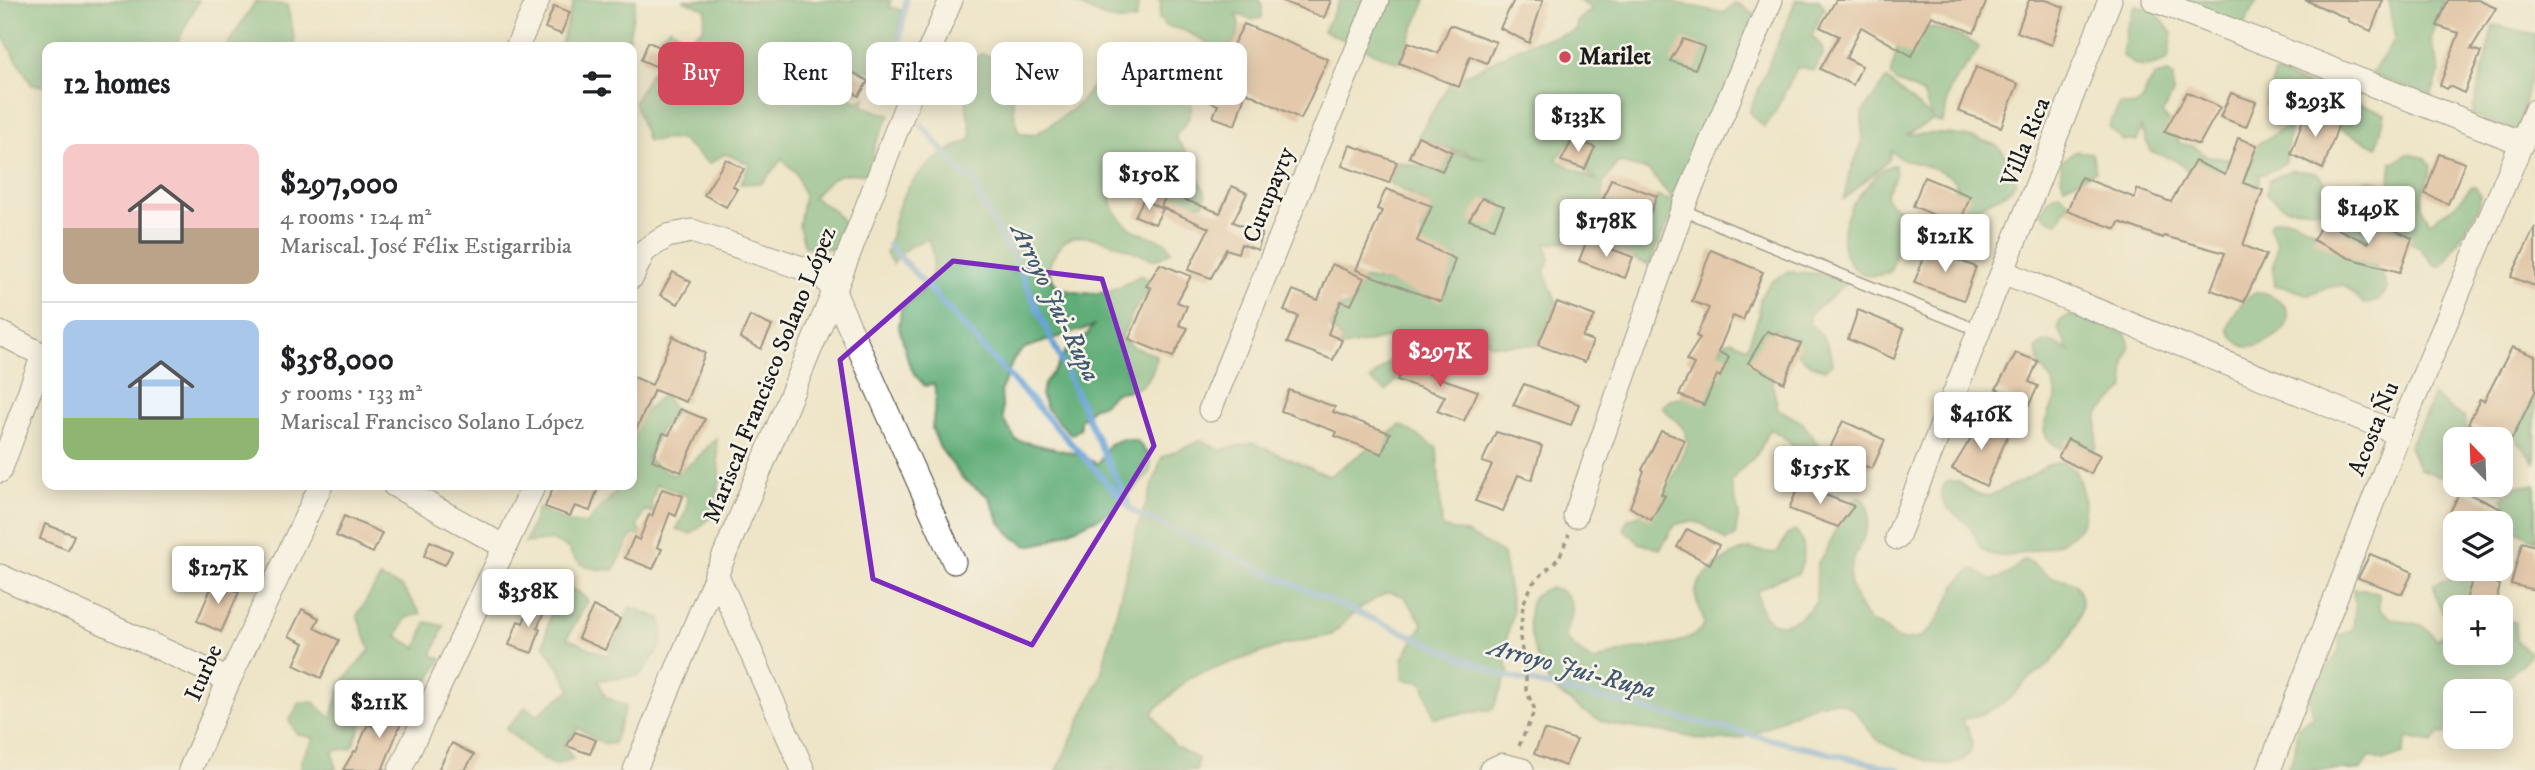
<!DOCTYPE html>
<meta charset="utf-8">
<style>
body{margin:0;font-family:"IM FELL DW Pica",serif;background:#f6f6f6;color:#202124;height:100vh;display:flex;flex-direction:column;font-size:26px;white-space:nowrap}
*{box-sizing:border-box;margin:0}
p{font-size:23px;color:#757577}
.icon{flex:none;width:38px;height:38px;fill:none;stroke:currentColor;stroke-width:2;stroke-linecap:round;stroke-linejoin:round}
.map{position:relative;flex:1;overflow:hidden}
.drawer{position:absolute;left:42px;top:42px;width:595px;height:448px;display:flex;flex-direction:column;background:#fff;border-radius:14px;box-shadow:0 4px 18px #0003}
.drawer>*{flex:none}
.hud{position:absolute;left:658px;top:42px;width:665px;height:63px;display:flex;gap:14px}
.needle{width:46px;rotate:337deg}
.controls{position:absolute;left:2443px;top:427px;display:grid;gap:14px}
.controls a{display:grid;place-items:center;width:70px;height:70px;border-radius:14px;background:#fff;box-shadow:0 4px 18px #0003;font-size:35px}
.price{position:absolute;translate:-50% -60px;padding:0 16px;border-radius:7px;background:#fff;color:#222;font-size:23px;line-height:46px;filter:drop-shadow(0 2px 4px #0008)}
.price::after{content:'';position:absolute;left:50%;top:42px;width:21px;height:16px;margin-left:-10px;background:inherit;clip-path:polygon(0 0,100% 0,50% 100%)}
.price.current{background:#d1495b;color:#fff}
ul{padding:0;list-style:none}
li{display:flex;align-items:center;gap:21px;height:175px;padding:0 21px}
li+li{border-top:2px solid #e0e0e0}
li span{display:grid;place-items:center;flex:none;width:196px;height:140px;border-radius:14px;color:#555}
li>.icon{margin-inline-start:auto}
span .icon{width:84px;height:84px;fill:#fffc;stroke-width:1}
li b{font-size:30px}
h2{display:flex;justify-content:space-between;align-items:center;height:84px;padding:0 21px;font-size:30px}
.pill{padding:0 24px;border-radius:14px;background:#fff;box-shadow:0 4px 18px #0003;font-size:24px;line-height:63px}
.pill.current{background:#d1495b;color:#fff}
.map>svg:first-child{display:block}
.forest{fill:#60ad78;stroke:#3e644a;stroke-width:2;fill-rule:evenodd}
.lines{fill:none;stroke-linecap:round;stroke-linejoin:round}
.stream{stroke:#6ba3d9;stroke-width:6}
.building{fill:#d7a587}
.lane-casing{stroke:#3c3a36;stroke-width:13}
.street-casing{stroke:#3c3a36;stroke-width:25}
.path{stroke:#3c3a36;stroke-width:3.5;stroke-dasharray:5 5;stroke-linecap:butt}
.lane{stroke:#fff;stroke-width:10}
.street{stroke:#fff;stroke-width:23}
.marked{fill:none;stroke:#7b2cbf;stroke-width:5;stroke-linejoin:round}
.poi-dot{fill:#d1495b;stroke:#f7f3e8;stroke-width:2.5}
.labels{text-anchor:middle;dominant-baseline:central;stroke-width:5;stroke-linejoin:round;paint-order:stroke}
.poi-label{font-size:24px;font-weight:bold;fill:#1c1c1c;stroke:#f7f3e8;text-anchor:start}
.street-label{font-size:24px;fill:#1c1c1c;stroke:#f7f3e8}
.water-label{font-size:26px;font-style:italic;fill:#405971;stroke:#f7f3e8}
</style>
<div class="map">
<svg width="2535" height="770" viewBox="0 0 2535 770">
<rect width="100%" height="100%" fill="#f7f3e8"/>
<filter id="ink" filterUnits="userSpaceOnUse"><feTurbulence type="fractalNoise" baseFrequency=".0143" numOctaves="2"/><feDisplacementMap in="SourceGraphic" scale="14" xChannelSelector="R" yChannelSelector="G"/><feConvolveMatrix kernelMatrix="1 2 1 2 8 2 1 2 1" color-interpolation-filters="sRGB"/></filter>
<filter id="wash" filterUnits="userSpaceOnUse"><feTurbulence type="fractalNoise" baseFrequency=".00686" numOctaves="4" result="noise"/><feDisplacementMap in="SourceGraphic" scale="28" xChannelSelector="R" yChannelSelector="G"/><feGaussianBlur stdDeviation="1.57" result="paint"/><feColorMatrix in="noise" values="0 0 0 0 0 0 0 0 0 0 0 0 0 0 0 0 0 1.4 0 .05"/><feComposite in="paint" operator="in"/></filter>
<g filter="url(#wash)">
<rect width="100%" height="100%" fill="#eee5c9"/>
<g class="forest">
<polygon points="0,0 199,0 175,47 47,47 47,86 32,85 0,32"/>
<polygon points="574,0 636,0 627,47 560,47"/>
<path d="M683,0h208l-2,7 12,3 -6,57 -20,5 -22,-4 -14,19 18,15 9,-6 -3,10 27,9 -15,29 -6,30c-33,-1 -34,-1 -56,23l20,13 11,13 -9,26 -30,-2 -6,-21 5,-30 -8,-23 -14,-14 -20,24 -22,1 10,-20 -25,-10 -16,10 -29,-25 -33,2 -13,-39 17,-30 14,-7 2,-19 -8,-10 11,-9 16,12 17,-10 3,-20z"/>
<path d="M1070,0h69l-3,19c-22,8 -48,-9 -66,-19z"/>
<path d="M1159,0h100l3,5v13l-10,2 -16,-6c6,12 2,20 -4,31l-14,3 -35,-18 -18,-4 -6,-8 2,-13z"/>
<polygon points="1340,0 1426,0 1399,63 1323,31"/>
<path d="M1578,0h84l62,13 12,-10 27,15 -114,247 -62,-25 -41,4 4,16 -6,12 13,30 -19,43h-46l-28,-18 -19,39h-13l-23,-8 -12,22 -11,11 -16,-11 28,-27 -6,-16 -54,11 4,-8 -11,-12 8,-21 12,-2 13,-27 30,6 27,-41 2,-16 8,-21 -42,-23 8,-21 45,9 10,-19 33,7 -23,-8 -16,-2 -28,-13 32,-53 79,-40 47,-12 1,-10 15,-12zM1573,139l22,8 -10,22 14,13 -43,-22zM1618,162l31,9 27,32 -19,-7 -9,20 -45,-17v-14z"/>
<polygon points="1796,0 1819,0 1825,8 1818,19 1812,36 1822,47 1823,55 1813,71 1806,68 1797,68 1775,112 1764,127 1749,112"/>
<polygon points="2178,0 2258,0 2243,26"/>
<polygon points="2388,0 2445,0 2431,40 2440,71 2431,97 2371,74 2395,39"/>
<polygon points="255,2 287,5 296,47 226,47"/>
<path d="M2135,5l19,5 18,23 -4,27c-21,9 -29,11 -46,-5l5,-27z"/>
<polygon points="2493,25 2535,34 2535,57 2517,133 2472,115"/>
<path d="M1920,27c15,-1 48,11 59,20 -5,15 -22,26 -29,43 -5,11 -2,22 -8,33l-9,-3 -27,15c27,-3 60,-2 87,9 7,3 11,9 15,15 18,27 2,32 -20,43 -7,4 -12,8 -20,10l-9,-2 -6,-8 3,-19c-14,-20 -47,-15 -65,-32l-2,9 -45,39 5,-24 13,-32v-30l24,-34 46,39 -9,-24 -26,-12 -6,-6 7,-33z"/>
<path d="M981,54c5,1 11,2 16,5 21,10 12,54 22,73 5,2 9,4 15,2 9,-3 42,-27 48,-34 12,-13 16,-34 35,-39 7,-1 20,-2 27,1 10,4 45,32 47,42 2,13 -9,24 -16,33l17,23 6,18 8,16 -2,9c-33,9 -41,-38 -88,-22 -11,16 -1,37 15,47 7,5 26,10 36,15l4,8c-17,15 -23,6 -40,-1 -15,-6 -50,-20 -64,-10 -6,4 -10,11 -14,17 -7,11 -3,21 5,30 32,12 54,7 82,-12l8,4 3,8 -18,25 -12,26 13,9 22,8c0,15 -9,31 -24,35 -6,1 -11,1 -17,3 -9,5 -10,14 -22,14l-13,13v9l-9,6 -24,-26 -6,-14 4,-13 12,-15 10,-18 19,-13 7,-10 -68,22 -11,10 -13,32 2,29 13,21 61,14 21,10 11,-20 14,-5 14,2 12,15 2,9 -2,10 -40,38 -63,29 -18,4 -15,-9 -13,-15 -11,-25 -26,-18 -23,-31 -8,-19 4,-32 -2,-14 -9,3 -10,-11 -6,-11 -10,-37 2,-18 27,-24 3,-9 3,-18 -6,-19c-14,4 -28,11 -35,25l-7,-10c5,-14 6,-29 11,-43 12,-37 41,-56 74,-72 1,-11 -2,-17 -4,-28 -2,-18 -1,-35 5,-52z"/>
<polygon points="2169,73 2173,76 2173,94 2162,113 2166,119 2170,121 2179,143 2193,146 2208,157 2233,159 2286,127 2290,130 2285,162 2274,170 2259,175 2259,185 2254,193 2200,184 2177,161 2150,151 2141,127 2137,141 2123,141 2109,127 2119,104 2133,106 2143,101 2146,90 2155,76"/>
<polygon points="2275,73 2385,114 2377,147 2306,111 2265,105"/>
<polygon points="2075,151 2092,153 2096,171 2064,186 2061,177 2061,163"/>
<path d="M2408,154l18,4 5,7c-1,21 -20,34 -1,57l26,-17 15,-18h4l6,8 -3,14 -34,55 -4,2 -5,-1 -14,-16 -16,-9 -31,21 -1,4 8,6 6,17c-3,9 -13,16 -23,16l-20,-19 -19,3 -17,7 -22,-8 -11,-1 -2,-15 4,-28 -8,-17 2,-4c22,-10 33,6 52,13 7,2 16,1 23,0 6,-9 -1,-21 -4,-30 2,-25 26,-29 45,-20l3,-3 2,-19z"/>
<path d="M1895,164c0,4 1,9 0,12 -3,10 -17,20 -2,29 9,5 18,3 26,10l-2,9 -15,12 -12,36c-38,15 -55,-21 -44,-54 5,-14 14,-24 24,-35 8,-9 12,-16 25,-19z"/>
<polygon points="2291,170 2317,173 2331,188 2321,210 2286,208 2266,193 2270,180"/>
<polygon points="2059,193 2070,202 2058,222 2048,220 2041,212 2049,198"/>
<path d="M1788,272l55,3 4,8 -38,32 1,9c13,10 20,22 23,39l-8,6c-28,-6 -31,-24 -49,-40l-8,6 6,37 -2,10 6,27 24,13 16,22 31,18 4,9 -8,5 -32,-8 -26,-28 -16,-11c-7,8 -8,17 -14,25 -10,12 -20,15 -26,30l8,29 -4,23 -9,5c-20,-14 -25,-25 -51,-16l-15,24 -21,-6 -15,-14 4,-10 26,-9 6,-6 28,-61c-2,-20 -16,-22 -26,-37l7,-6 27,-7 27,-49 8,-4 16,7 12,-32 1,-18 12,-16z"/>
<path d="M2258,292c14,1 32,12 30,28 -1,13 -29,28 -40,27 -10,-1 -16,-10 -20,-18 5,-16 14,-30 30,-37z"/>
<path d="M2069,315l56,18c8,17 3,15 0,30 -2,8 0,17 0,25l-27,26 -2,33 -5,9c-17,-4 -41,-6 -47,-25l4,-18 8,-13v-5l-3,-13 -13,-15 -4,-19c11,-12 22,-4 33,3l-11,-22 3,-9z"/>
<path d="M664,394l12,19 -16,17 -13,29 26,16 22,-15 21,-22 4,42 -6,35 -23,19 -15,-4 11,-21v-13l-30,-12 -6,19 4,11 -9,-4 -9,16 9,13 -13,-5 -19,36c-19,0 -38,-2 -46,-22l-17,-8 -26,3 13,-35 30,14 18,2 36,-39h10c0,-44 -6,-62 32,-91z"/>
<polygon points="2433,395 2453,411 2465,417 2466,435 2455,439 2453,444 2455,468 2440,476 2419,469 2409,446 2428,410"/>
<polygon points="2535,398 2535,462 2509,431 2516,405"/>
<polygon points="1401,425 1437,448 1442,527 1466,533 1503,554 1513,611 1503,654 1509,670 1493,709 1434,718 1423,683 1403,679 1403,658 1423,624 1404,596 1388,592 1357,610 1332,635 1286,644 1190,677 1152,713 1174,745 1198,759 1197,770 1057,770 1100,678 1136,533 1162,457 1202,440 1220,450 1253,443 1329,476"/>
<path d="M2062,462l13,8c21,51 7,72 -47,82 -13,3 -28,7 -42,0 -10,-5 -10,-19 -17,-26 -13,-13 -27,-16 -28,-36l6,-8 11,-1c6,7 22,16 31,15l41,-19 17,-12z"/>
<polygon points="2501,469 2507,473 2509,483 2503,493 2495,492 2486,486 2501,485"/>
<polygon points="2517,485 2535,485 2535,540 2516,531 2502,498"/>
<path d="M1859,496c26,21 -6,52 -9,77 -2,18 12,36 21,50 15,0 19,16 34,17 40,2 41,-63 70,-71l16,11c16,-2 21,-10 33,-20 12,2 17,12 27,17 8,3 18,0 25,8 18,22 -10,61 -25,77 -6,7 -15,11 -22,16 -8,7 -13,17 -23,23 -13,9 -29,16 -45,19 17,18 15,42 -14,44 -9,1 -22,-4 -31,-7 -12,-5 -28,-9 -38,-17 -15,-13 -20,-35 -42,-38 -25,-3 -64,25 -88,34 -12,4 -24,5 -37,4 -14,0 -27,-5 -41,-7 -26,-5 -59,-4 -82,-19 -11,-8 -25,-16 -34,-25 -15,-17 -33,-68 -21,-90 11,-18 35,-12 39,7 2,10 -5,21 -6,31l5,7 22,18c11,-5 21,-8 32,-11 27,-5 59,-3 79,-25 1,-12 -11,-24 -8,-36 3,-16 39,-41 55,-41 10,1 16,5 27,3l9,-17 8,-5c12,12 10,29 3,44l-17,4 -24,13c5,45 36,39 59,11l1,-39c19,-19 18,-51 42,-67z"/>
<path d="M2456,569l12,2c6,14 10,23 0,36h-13v9l-7,3c-10,-11 -13,-20 -14,-35l23,-7z"/>
<polygon points="380,578 402,587 421,614 406,618 397,636 417,648 426,622 444,626 432,655 442,659 422,692 398,684 389,705 405,715 389,728 364,719 352,748 333,751 336,770 301,770 301,760 314,738 297,734 289,721 299,703 312,701 331,718 343,681 370,650 357,615"/>
<polygon points="550,581 579,592 588,601 567,638 608,656 630,607 662,619 662,645 640,676 598,680 606,697 626,706 613,744 602,743 578,728 564,744 573,759 554,765 536,755 506,729 526,707 537,715 571,689 544,644 552,605 534,598 539,589"/>
<polygon points="2353,589 2365,589 2379,594 2379,608 2391,618 2424,626 2437,640 2449,629 2455,629 2455,653 2501,653 2501,620 2515,622 2516,641 2530,653 2521,666 2501,680 2498,691 2455,691 2455,732 2439,734 2433,743 2407,738 2403,754 2383,761 2370,756 2361,770 2286,770 2295,753 2297,728 2313,716 2309,696 2339,651 2339,636 2353,629 2355,608"/>
</g>
<g class="lines">
<g class="stream">
<polyline points="899,69 899,46 906,0"/>
<polyline points="922,125 965,177 973,178 980,199 1021,273 1107,460 1128,501"/>
<polyline points="889,245 1134,512 1313,593 1502,675 1899,770"/>
</g>
</g>
<g id="blocks">
<g class="building">
<polygon points="1280,0 1331,0 1324,18"/>
<polygon points="1514,0 1543,0 1529,43 1500,28"/>
<polygon points="1836,0 1987,0 1974,33 1932,16 1912,56 1861,27 1846,58 1862,66 1853,85 1820,69 1839,36 1820,27"/>
<polygon points="2029,0 2046,0 2064,7 2052,45 2017,32"/>
<polygon points="2305,0 2383,0 2371,31 2348,21 2349,19"/>
<polygon points="2448,0 2478,0 2496,8 2471,49 2481,52 2464,93 2449,86 2447,89 2440,85 2459,33 2437,26"/>
<polygon points="554,6 570,12 561,34 545,28"/>
<polygon points="1244,24 1328,59 1301,119 1246,92 1235,125 1213,117 1218,105 1201,98 1207,80 1213,82"/>
<polygon points="1450,25 1496,42 1487,63 1470,56 1459,87 1399,63 1408,42 1438,53"/>
<polygon points="1683,39 1705,47 1695,69 1670,61"/>
<polygon points="648,42 663,48 655,66 641,60"/>
<polygon points="1976,67 2018,84 2001,127 1958,111"/>
<polygon points="852,72 868,81 859,96 844,86"/>
<polygon points="2187,92 2220,107 2199,145 2164,132"/>
<polygon points="2231,93 2256,102 2246,127 2220,117"/>
<polygon points="2306,111 2339,123 2323,169 2291,154"/>
<polygon points="1418,136 1452,152 1442,171 1409,157"/>
<polygon points="2238,138 2257,145 2243,183 2263,190 2243,245 2266,255 2244,302 2211,290 2225,253 2164,236 2163,238 2119,222 2116,229 2067,211 2081,177 2135,198 2137,189 2171,202 2195,161 2225,175"/>
<polygon points="1573,139 1595,147 1585,169 1561,161"/>
<polygon points="1350,145 1397,162 1389,183 1342,166"/>
<polygon points="2439,154 2465,163 2448,204 2425,194"/>
<polygon points="726,159 744,169 733,186 737,189 726,207 704,195"/>
<polygon points="1924,177 1970,196 1959,226 1913,206"/>
<polygon points="1611,179 1657,196 1649,216 1603,199"/>
<polygon points="1232,186 1247,193 1233,222 1262,234 1258,250 1241,244 1238,253 1226,249 1211,278 1188,270 1209,228 1161,207 1167,193 1220,213"/>
<polygon points="1386,189 1432,206 1417,241 1455,259 1441,302 1356,270 1382,211 1377,209"/>
<polygon points="1482,198 1504,206 1494,228 1469,220"/>
<polygon points="1143,200 1163,209 1155,224 1135,216"/>
<polygon points="2375,221 2412,238 2400,272 2349,258 2313,240 2323,222 2368,243"/>
<polygon points="2535,227 2535,286 2511,277"/>
<polygon points="1587,240 1633,257 1625,278 1579,261"/>
<polygon points="1928,248 1976,267 1964,300 1914,283"/>
<polygon points="1711,250 1763,272 1743,320 1733,316 1718,352 1729,357 1720,377 1717,375 1704,405 1679,395 1694,364 1686,360 1700,338 1696,336 1709,308 1692,301"/>
<polygon points="1160,264 1191,276 1177,302 1187,306 1179,325 1188,328 1173,357 1129,339 1151,288 1146,286"/>
<polygon points="1332,264 1364,278 1351,305 1341,301 1328,334 1342,340 1333,360 1287,343 1298,316 1284,311 1293,290 1318,300"/>
<polygon points="673,272 691,282 678,304 660,295"/>
<polygon points="1557,302 1595,316 1582,337 1593,341 1585,362 1538,345"/>
<polygon points="1858,310 1904,329 1894,359 1848,339"/>
<polygon points="750,316 772,326 761,349 740,338"/>
<polygon points="1767,331 1801,343 1784,383 1748,363"/>
<polygon points="673,336 705,353 686,402 654,390 632,439 632,376 652,385"/>
<polygon points="2512,347 2535,356 2535,392 2512,439 2468,424 2480,399 2484,401"/>
<polygon points="2016,353 2038,361 2029,382 2038,386 2029,405 1996,389"/>
<polygon points="1409,358 1432,366 1428,374 1478,391 1464,421 1437,411 1445,396 1397,380"/>
<polygon points="1524,384 1579,404 1571,425 1513,405"/>
<polygon points="1289,390 1335,407 1333,412 1390,433 1382,454 1335,436 1337,432 1281,411"/>
<polygon points="680,409 705,419 681,472 652,460 663,433 669,435"/>
<polygon points="1977,418 2009,433 1986,486 1952,469 1971,438 1966,436"/>
<polygon points="1843,421 1885,440 1872,469 1829,450"/>
<polygon points="1661,431 1685,440 1661,494 1665,496 1651,520 1630,507 1644,471 1642,470"/>
<polygon points="1496,432 1542,446 1532,480 1518,475 1503,511 1475,501 1492,465 1482,462"/>
<polygon points="2068,439 2100,455 2091,474 2058,457"/>
<polygon points="554,485 599,485 590,511 575,506 570,516 545,507"/>
<polygon points="1799,485 1854,506 1838,527 1789,509"/>
<polygon points="662,489 683,496 676,516 670,513 657,547 662,549 653,569 625,558 634,537 639,540 649,515 652,516"/>
<polygon points="2461,490 2503,510 2496,523 2470,523 2448,516"/>
<polygon points="344,516 382,533 373,553 336,536"/>
<polygon points="45,524 74,535 68,550 40,539"/>
<polygon points="1687,529 1719,545 1710,564 1677,547"/>
<polygon points="430,541 452,551 445,565 424,556"/>
<polygon points="2522,542 2535,546 2535,590 2511,584"/>
<polygon points="2370,554 2413,572 2402,594 2358,578"/>
<polygon points="2474,574 2500,585 2495,607 2465,603"/>
<polygon points="214,581 239,592 221,632 197,621"/>
<polygon points="531,602 546,608 537,628 540,629 532,653 509,645 518,621 523,623"/>
<polygon points="593,606 620,619 605,650 578,638"/>
<polygon points="302,609 319,618 314,628 339,640 321,678 294,665 304,643 289,636"/>
<polygon points="398,693 411,698 383,768 386,770 343,770 354,751 356,752 368,724 382,729"/>
<polygon points="1544,730 1577,740 1565,766 1534,754"/>
<polygon points="575,732 596,740 590,754 567,746"/>
<polygon points="452,743 474,755 465,770 438,770"/>
</g>
</g>
</g>
<g filter="url(#ink)">
<use href="#blocks" fill-opacity="0" stroke="#3c3a36" stroke-width="2"/>
<g class="lines">
<defs>
<polyline id="lane" points="1682,210 1980,331"/>
<g id="street">
<polyline points="2154,0 2522,143"/>
<polyline points="517,47 538,0"/>
<polyline points="2003,272 2399,434"/>
<polyline points="632,277 644,251 667,236 692,231 823,275 834,292 954,562"/>
<polyline points="0,333 43,355 0,471"/>
<polyline points="1210,410 1377,0"/>
<polyline points="394,485 505,547"/>
<polyline points="1575,516 1682,210 1771,0"/>
<polyline points="1897,538 2110,0"/>
<polyline points="716,573 803,770"/>
<polyline points="0,576 229,680"/>
<polyline points="190,770 229,680 321,485"/>
<polyline points="400,770 534,485"/>
<polyline points="635,770 834,292 909,98 951,0"/>
<polyline points="1491,770 1502,765 1522,770"/>
<polyline points="2269,770 2399,434 2535,111"/>
</g>
</defs>
<use href="#lane" class="lane-casing"/>
<use href="#street" class="street-casing"/>
<polyline class="path" points="1519,746 1535,710 1526,690 1526,674 1520,638 1523,604 1533,583 1559,558 1569,534"/>
<use href="#lane" class="lane"/>
<use href="#street" class="street"/>
</g>
</g>
<path d="M0 0H2535V770H0ZM953,261l149,18 52,167 -122,199 -159,-66 -33,-219z" fill="#eee5c9" fill-opacity=".55" fill-rule="evenodd"/>
<path class="marked" d="M953,261l149,18 52,167 -122,199 -159,-66 -33,-219z"/>
<circle class="poi-dot" cx="1565" cy="57" r="7"/>
<g class="labels">
<g class="poi-label">
<text x="1579" y="57">Marilet</text>
</g>
<g class="street-label">
<text transform="translate(2026 142) rotate(-68)">Villa Rica</text>
<text transform="translate(1269 195) rotate(-68)">Curupayty</text>
<text transform="translate(770 375) rotate(-68)">Mariscal Francisco Solano López</text>
<text transform="translate(2374 429) rotate(-68)">Acosta Ñu</text>
<text transform="translate(204 673) rotate(-66)">Iturbe</text>
</g>
<g class="water-label">
<text transform="translate(1055 303) rotate(64)">Arroyo Jui-Rupa</text>
<text transform="translate(1572 669) rotate(15)">Arroyo Jui-Rupa</text>
</g>
</g>
</svg>
<div class="controls">
<a><svg class="needle" viewBox="-14 -14 28 28"><path d="M0-13l5 13h-10z" fill="#e53935"/><path d="M0 13l5-13h-10z" fill="#757577"/></svg></a>
<a><svg class="icon" aria-label="layers" viewBox="0 0 24 24"><path d="M12 4l9 5-9 5-9-5zM3 14l9 5 9-5"/></svg></a>
<a>+</a>
<a>−</a>
</div>
<b class="price" style="left:2315px;top:139px">$293K</b>
<b class="price" style="left:1578px;top:154px">$133K</b>
<b class="price" style="left:1149px;top:212px">$150K</b>
<b class="price" style="left:2368px;top:246px">$149K</b>
<b class="price" style="left:1606px;top:259px">$178K</b>
<b class="price" style="left:1945px;top:274px">$121K</b>
<b class="price current" style="left:1440px;top:389px">$297K</b>
<b class="price" style="left:1981px;top:452px">$416K</b>
<b class="price" style="left:1820px;top:506px">$155K</b>
<b class="price" style="left:218px;top:606px">$127K</b>
<b class="price" style="left:528px;top:629px">$358K</b>
<b class="price" style="left:379px;top:740px">$211K</b>
<div class="hud">
<a class="pill current">Buy</a>
<a class="pill">Rent</a>
<a class="pill">Filters</a>
<a class="pill">New</a>
<a class="pill">Apartment</a>
</div>
<section class="drawer">
<h2>12 homes<svg class="icon" aria-label="filters" viewBox="0 0 24 24"><path d="M4 7h16M4 17h16"/><circle cx="9" cy="7" r="2"/><circle cx="15" cy="17" r="2"/></svg></h2>
<ul>
<li><span style="background:linear-gradient(#f6c9c9 60%,#b9a48a 0)"><svg class="icon" aria-label="home" viewBox="0 0 24 24"><path d="M3 11l9-7 9 7M6 9v11h12V9"/></svg></span><div><b>$297,000</b><p>4 rooms · 124 m²</p><p>Mariscal. José Félix Estigarribia</p></div></li>
<li><span style="background:linear-gradient(#a9c7e8 70%,#8fb573 0)"><svg class="icon" aria-label="home" viewBox="0 0 24 24"><path d="M3 11l9-7 9 7M6 9v11h12V9"/></svg></span><div><b>$358,000</b><p>5 rooms · 133 m²</p><p>Mariscal Francisco Solano López</p></div></li>
</ul>
</section>
</div>
